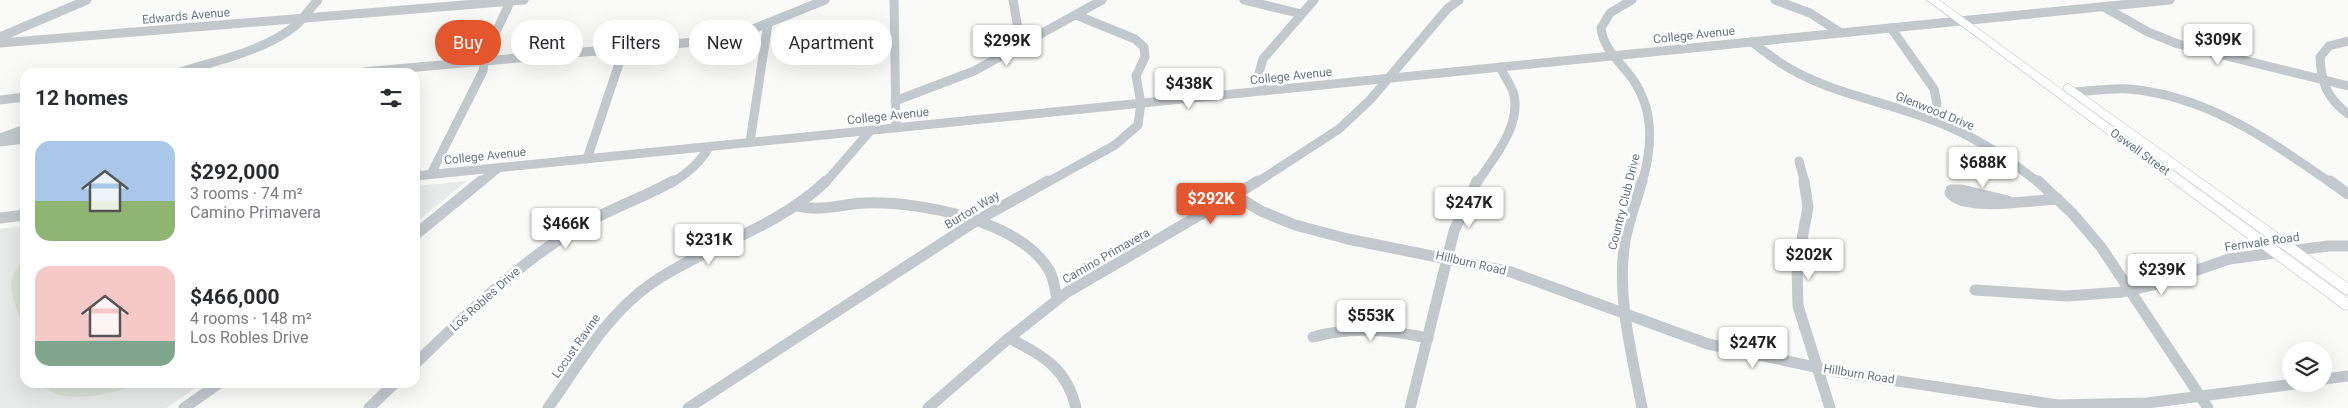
<!DOCTYPE html>
<meta charset="utf-8">
<style>
body{margin:0;font-family:Roboto,sans-serif;background:#f7f7f7;color:#2b2b33;height:100vh;display:flex;flex-direction:column;font-size:19px;white-space:nowrap}
*{box-sizing:border-box;margin:0}
p{font-size:16px;color:#7c7c81}
.icon{flex:none;width:28px;height:28px;fill:none;stroke:currentColor;stroke-width:2;stroke-linecap:round;stroke-linejoin:round}
.map{position:relative;flex:1;overflow:hidden}
.drawer{position:absolute;left:20px;top:68px;width:400px;height:320px;display:flex;flex-direction:column;background:#fff;border-radius:15px;box-shadow:0 5px 20px #0002}
.drawer>*{flex:none}
.guide{position:absolute;left:435px;top:20px;width:475px;height:45px;display:flex;gap:10px}
.controls{position:absolute;left:2282px;top:342px;display:grid;gap:10px}
.controls a{display:grid;place-items:center;width:50px;height:50px;border-radius:50%;background:#fff;box-shadow:0 5px 20px #0002;font-size:25px}
.price{position:absolute;translate:-50% -42px;padding:0 11px;border-radius:5px;background:#fff;color:#222;font-size:16px;line-height:32px;filter:drop-shadow(0 1px 2px #0008)}
.price::after{content:'';position:absolute;left:50%;top:30px;width:15px;height:11px;margin-left:-8px;background:inherit;clip-path:polygon(0 0,100% 0,50% 100%)}
.price.active{background:#e4572e;color:#fff}
ul{padding:0;list-style:none}
li{display:flex;align-items:center;gap:15px;height:125px;padding:0 15px}
li span{display:grid;place-items:center;flex:none;width:140px;height:100px;border-radius:15px;color:#555}
li>.icon{margin-inline-start:auto}
span .icon{width:60px;height:60px;fill:#fffc;stroke-width:1}
li b{font-size:21px}
h2{display:flex;justify-content:space-between;align-items:center;height:60px;padding:0 15px;font-size:21px}
.pill{padding:0 18px;border-radius:22px;background:#fff;box-shadow:0 5px 20px #0002;font-size:18px;line-height:45px}
.pill.active{background:#e4572e;color:#fff}
.map>svg:first-child{display:block}
.built{fill:#e8e9e9}
.green{fill:#dadfd7}
.lines{fill:none;stroke-linecap:round;stroke-linejoin:round}
.major-casing{stroke:#b5babe;stroke-width:1}
.minor-far1{stroke:#c3c8cc;stroke-width:9}
.minor{stroke:#c3c8cc;stroke-width:11}
.major{fill:#fff;fill-rule:evenodd}
.labels{text-anchor:middle;dominant-baseline:central;stroke-width:5;stroke-linejoin:round;paint-order:stroke}
.street-label{font-size:12px;fill:#657683;stroke:#fff}
</style>
<div class="map">
<svg width="2348" height="408" viewBox="0 0 2348 408">
<rect width="100%" height="100%" fill="#fafaf8"/>
<g class="built">
<polygon points="467,181 415,223 415,186"/>
<polygon points="25,226 25,382 203,383 166,408 0,408 0,229"/>
</g>
<g class="green">
<path d="M25,259v71c-10,-28 -25,-48 0,-71z"/>
<path d="M41,383h101c-25,10 -83,25 -101,0z"/>
</g>
<g class="lines">
<defs>
<g id="major">
<polygon points="1927,0 1939,0 2348,298 2348,310 2343,309"/>
<polygon points="2069,84 2348,283 2348,295 2343,293 2065,91 2063,88 2065,85"/>
</g>
</defs>
<use href="#major" class="major-casing"/>
<g class="minor-far1">
<polyline points="894,0 896,128"/>
<polyline points="1013,0 1021,46"/>
<polyline points="1244,0 1302,14"/>
<path d="M1632,0l-22,13 -9,15c2,19 16,31 27,45 27,33 25,72 14,110"/>
<polyline points="1775,0 1810,13 1841,33"/>
<polyline points="2104,7 2148,32 2178,44 2348,86"/>
<polyline points="1891,28 1934,89 1937,104 1930,119"/>
<polyline points="0,37 87,0"/>
<path d="M2348,41l-19,5 -9,11c1,26 7,41 28,57"/>
<path d="M1752,42c14,11 28,22 44,30 47,25 100,32 149,53 34,14 65,35 94,58"/>
<polyline points="0,43 524,0"/>
<path d="M181,72c37,-12 83,-21 114,-46 9,-8 15,-18 23,-26"/>
<polyline points="363,72 717,40 743,33 825,0"/>
<polyline points="1265,91 1259,73 1263,59 1314,0"/>
<path d="M2074,92c18,-1 36,-4 54,-3 78,6 141,51 203,94"/>
<polyline points="0,100 25,97"/>
<polyline points="895,101 974,71 1102,0"/>
<polyline points="0,138 25,129"/>
<polyline points="0,142 25,139"/>
<polyline points="750,142 768,23"/>
<polyline points="587,159 624,49"/>
<polyline points="1799,161 1805,183"/>
<polyline points="431,174 483,71 485,55 511,0"/>
<polyline points="415,176 2170,0"/>
<polyline points="480,183 498,168"/>
<path d="M671,183c16,-9 29,-20 38,-36"/>
<polyline points="825,183 871,130"/>
<polyline points="1046,183 1115,145 1138,125 1141,103 1136,76 1145,57 1144,47 1135,39 1076,15"/>
<polyline points="1256,183 1339,129 1370,100 1448,8 1459,0"/>
<path d="M1477,183c16,-25 44,-56 37,-88 -2,-9 -10,-19 -14,-28"/>
</g>
<g class="minor">
<path d="M1642,181c-6,20 -13,39 -17,60 -9,55 7,113 17,167"/>
<polyline points="1804,181 1808,207 1797,266 1798,306 1830,408"/>
<polyline points="2038,181 2072,213 2101,247 2208,408"/>
<polyline points="2330,181 2348,194"/>
<polyline points="1236,196 1261,211 1295,225 1348,239 1511,272 1708,344 1838,372 2058,405 2147,403 2295,384"/>
<path d="M2008,201l-46,-11h-11l-1,3c15,19 84,7 108,6"/>
<path d="M797,206c23,6 45,-2 68,-3 54,-2 154,17 184,67 5,9 6,19 8,29"/>
<polyline points="0,218 25,215"/>
<polyline points="415,235 481,181"/>
<polyline points="1975,290 2067,296 2122,292 2154,285 2229,259 2328,246 2348,246"/>
<path d="M1313,337c39,-11 76,-7 115,1"/>
<path d="M1009,338c34,18 58,30 67,70"/>
<path d="M415,364c50,-48 100,-98 159,-134 32,-20 67,-31 99,-49"/>
<polyline points="2324,379 2348,376"/>
<polyline points="184,408 221,382"/>
<polyline points="369,408 396,382"/>
<path d="M548,408c32,-45 58,-93 104,-125 56,-38 124,-54 174,-102"/>
<polyline points="688,408 976,221 1048,181"/>
<polyline points="928,408 1009,338 1066,293 1258,181"/>
<polyline points="1410,408 1454,231 1477,181"/>
</g>
<use href="#major" class="major"/>
</g>
<g class="labels">
<g class="street-label">
<text transform="translate(186 16) rotate(-5)">Edwards Avenue</text>
<text transform="translate(1694 35) rotate(-6)">College Avenue</text>
<text transform="translate(1291 76) rotate(-6)">College Avenue</text>
<text transform="translate(1935 111) rotate(22)">Glenwood Drive</text>
<text transform="translate(888 116) rotate(-6)">College Avenue</text>
<text transform="translate(2140 152) rotate(36)">Oswell Street</text>
<text transform="translate(485 156) rotate(-6)">College Avenue</text>
<text transform="translate(1624 202) rotate(-76)">Country Club Drive</text>
<text transform="translate(972 210) rotate(-31)">Burton Way</text>
<text transform="translate(2262 242) rotate(-8)">Fernvale Road</text>
<text transform="translate(1106 256) rotate(-30)">Camino Primavera</text>
<text transform="translate(1471 263) rotate(13)">Hillburn Road</text>
<text transform="translate(485 299) rotate(-42)">Los Robles Drive</text>
<text transform="translate(576 346) rotate(-55)">Locust Ravine</text>
<text transform="translate(1859 374) rotate(9)">Hillburn Road</text>
</g>
</g>
</svg>
<div class="controls">
<a><svg class="icon" aria-label="layers" viewBox="0 0 24 24"><path d="M12 4l9 5-9 5-9-5zM3 14l9 5 9-5"/></svg></a>
</div>
<b class="price" style="left:2218px;top:66px">$309K</b>
<b class="price" style="left:1007px;top:67px">$299K</b>
<b class="price" style="left:1189px;top:110px">$438K</b>
<b class="price" style="left:1983px;top:189px">$688K</b>
<b class="price active" style="left:1211px;top:225px">$292K</b>
<b class="price" style="left:1469px;top:229px">$247K</b>
<b class="price" style="left:566px;top:250px">$466K</b>
<b class="price" style="left:709px;top:266px">$231K</b>
<b class="price" style="left:1809px;top:281px">$202K</b>
<b class="price" style="left:2162px;top:296px">$239K</b>
<b class="price" style="left:1371px;top:342px">$553K</b>
<b class="price" style="left:1753px;top:369px">$247K</b>
<div class="guide">
<a class="pill active">Buy</a>
<a class="pill">Rent</a>
<a class="pill">Filters</a>
<a class="pill">New</a>
<a class="pill">Apartment</a>
</div>
<section class="drawer">
<h2>12 homes<svg class="icon" aria-label="filters" viewBox="0 0 24 24"><path d="M4 7h16M4 17h16"/><circle cx="9" cy="7" r="2"/><circle cx="15" cy="17" r="2"/></svg></h2>
<ul>
<li><span style="background:linear-gradient(#a9c7e8 60%,#8fb573 0)"><svg class="icon" aria-label="home" viewBox="0 0 24 24"><path d="M3 11l9-7 9 7M6 9v11h12V9"/></svg></span><div><b>$292,000</b><p>3 rooms · 74 m²</p><p>Camino Primavera</p></div></li>
<li><span style="background:linear-gradient(#f6c9c9 75%,#7fa58c 0)"><svg class="icon" aria-label="home" viewBox="0 0 24 24"><path d="M3 11l9-7 9 7M6 9v11h12V9"/></svg></span><div><b>$466,000</b><p>4 rooms · 148 m²</p><p>Los Robles Drive</p></div></li>
</ul>
</section>
</div>
